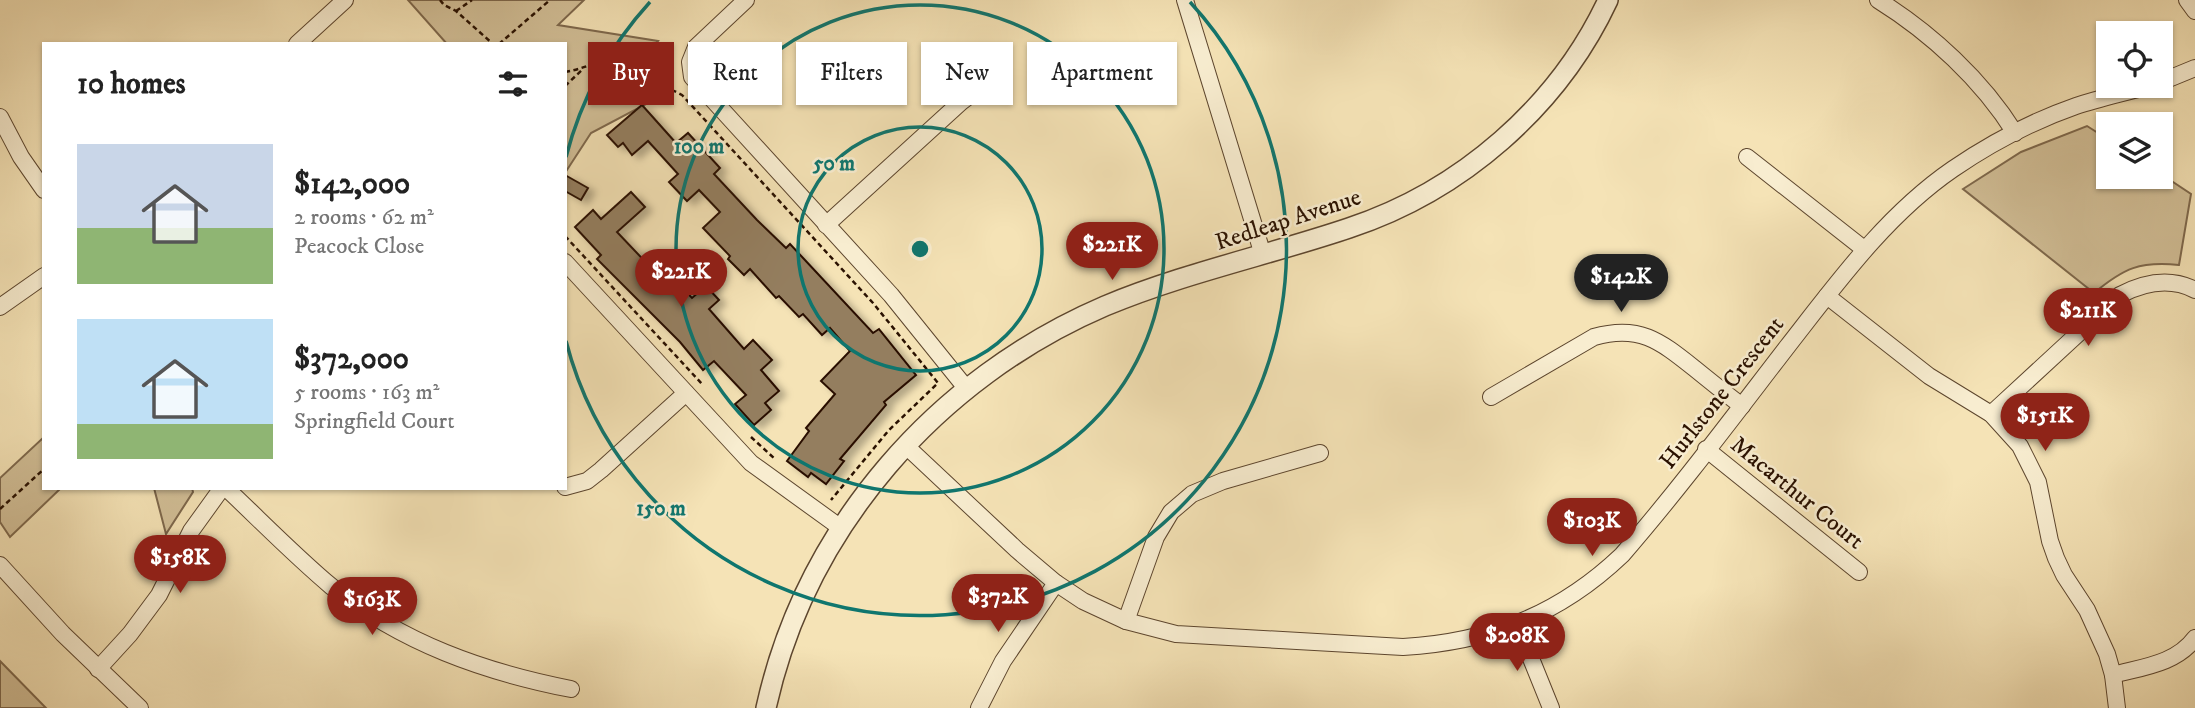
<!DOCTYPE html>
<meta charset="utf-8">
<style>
body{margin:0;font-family:"IM FELL DW Pica",serif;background:#f6f6f6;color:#222;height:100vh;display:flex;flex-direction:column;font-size:26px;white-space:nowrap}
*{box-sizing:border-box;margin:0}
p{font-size:23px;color:#767676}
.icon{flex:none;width:38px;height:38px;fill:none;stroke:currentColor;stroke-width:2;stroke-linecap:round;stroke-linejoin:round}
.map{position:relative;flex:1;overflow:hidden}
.details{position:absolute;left:42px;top:42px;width:525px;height:448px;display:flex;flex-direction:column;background:#fff;border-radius:0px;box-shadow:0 2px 5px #0004}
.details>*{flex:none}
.banner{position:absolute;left:588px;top:42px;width:665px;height:63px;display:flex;gap:14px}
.buttons{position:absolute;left:2096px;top:21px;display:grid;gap:14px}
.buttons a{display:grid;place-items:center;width:77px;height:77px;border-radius:0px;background:#fff;box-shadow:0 2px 5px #0004;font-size:35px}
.price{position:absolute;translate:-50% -60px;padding:0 16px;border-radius:24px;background:#8f2418;color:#fff;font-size:23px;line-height:46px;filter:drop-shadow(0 2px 4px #0008)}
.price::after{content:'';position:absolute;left:50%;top:42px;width:21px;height:16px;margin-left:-10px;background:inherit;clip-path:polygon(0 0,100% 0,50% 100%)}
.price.current{background:#222;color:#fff}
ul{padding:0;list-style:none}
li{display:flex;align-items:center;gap:21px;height:175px;padding:0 35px}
li span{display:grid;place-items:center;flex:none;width:196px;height:140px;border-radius:0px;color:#555}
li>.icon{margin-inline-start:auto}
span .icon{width:84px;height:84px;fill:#fffc;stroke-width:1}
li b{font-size:30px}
h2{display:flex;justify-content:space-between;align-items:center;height:84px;padding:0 35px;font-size:30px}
.pill{padding:0 24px;border-radius:0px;background:#fff;box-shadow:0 2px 5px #0004;font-size:24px;line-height:63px}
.pill.current{background:#8f2418;color:#fff}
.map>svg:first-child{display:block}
.green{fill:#d2bf97;stroke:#7e684c;stroke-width:2}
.building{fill:#947e5f;stroke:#2a1100;stroke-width:2;filter:url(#shadow)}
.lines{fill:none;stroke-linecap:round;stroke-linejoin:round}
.minor-casing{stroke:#5d462e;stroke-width:18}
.tertiary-casing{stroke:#5d462e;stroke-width:22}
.path{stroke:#2a1100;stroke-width:2.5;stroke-dasharray:5 3.5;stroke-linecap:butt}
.minor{stroke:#f8edd0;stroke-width:16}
.tertiary{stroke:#f8edd0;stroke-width:19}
.ring{fill:none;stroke:#0f766e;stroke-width:3.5}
.labels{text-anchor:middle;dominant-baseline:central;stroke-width:5;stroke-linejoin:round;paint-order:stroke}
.street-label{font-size:24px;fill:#2a1100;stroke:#f8edd0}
.centre{fill:#0f766e;stroke:#f8edd0;stroke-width:3.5}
.ring-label{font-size:21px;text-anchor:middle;font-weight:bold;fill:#0f766e;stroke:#f8edd0;stroke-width:5;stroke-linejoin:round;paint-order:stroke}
</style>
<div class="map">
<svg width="2195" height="708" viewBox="0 0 2195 708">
<defs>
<filter id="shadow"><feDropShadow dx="7" dy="4" stdDeviation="3.5" flood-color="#0004"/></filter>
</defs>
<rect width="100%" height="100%" fill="#f5e3b6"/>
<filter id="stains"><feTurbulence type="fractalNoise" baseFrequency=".00286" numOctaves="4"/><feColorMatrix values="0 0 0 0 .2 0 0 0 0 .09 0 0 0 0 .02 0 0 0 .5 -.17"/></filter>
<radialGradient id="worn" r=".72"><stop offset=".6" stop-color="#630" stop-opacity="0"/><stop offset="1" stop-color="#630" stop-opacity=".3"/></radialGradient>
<g class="green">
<path d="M408,0h176l-26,25 100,16c-17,19 -10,38 11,51l-78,41 -26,40v-129h-118z"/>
<path d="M2087,126l22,14v37h52v-3l30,20 -12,71c-39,-4 -55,3 -85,28l-131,-104 58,-37z"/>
<polygon points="44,437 44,488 61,488 10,537 0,522 0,478"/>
<polygon points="154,488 192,488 193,492 166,534"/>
<polygon points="0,661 46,708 0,708"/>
</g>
<g class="building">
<polygon points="642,105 676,143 688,133 720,168 714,174 757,220 786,248 790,244 873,333 879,329 916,375 884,402 886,405 840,459 844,461 826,484 811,473 808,477 787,461 809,431 806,428 835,394 821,381 850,351 830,328 822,335 803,314 799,317 779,296 776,298 750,269 744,275 728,259 730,256 703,228 720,212 699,190 687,201 669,182 678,174 648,141 632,155 623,143 618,147 607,135"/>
<polygon points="565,175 588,188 581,200 565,191"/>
<polygon points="631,192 645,207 617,232 655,272 661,266 692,298 706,286 719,300 709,309 744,349 753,340 772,360 761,370 779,391 765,403 771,410 754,425 735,404 746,395 714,361 703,370 680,342 597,259 601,255 575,227 593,210 601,219"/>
</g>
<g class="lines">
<defs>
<g id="minor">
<polyline points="746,0 696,47 690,62 692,77 891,295 966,388"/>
<polyline points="1185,0 1263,255"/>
<path d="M1878,0c53,33 104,80 137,133"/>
<polyline points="2187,0 2195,11"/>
<polyline points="297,44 345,0"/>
<polyline points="2161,82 2195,68"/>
<polyline points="0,117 21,157 44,190"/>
<polyline points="1747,157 1864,249"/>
<polyline points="826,225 961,102 973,93 999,82"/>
<polyline points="565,262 751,463 841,528"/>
<polyline points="1827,296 1929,376 1991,414 2020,446 2038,482 2050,541 2056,558 2064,575 2087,610 2107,654 2113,675 2117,708"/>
<polyline points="0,307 44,276"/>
<path d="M1491,397l103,-60c45,-13 66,4 100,31 16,13 32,26 48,38"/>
<path d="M1991,414l129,-119c23,-12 50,-18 75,-5"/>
<path d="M905,445l112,105 39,33 27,18 43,20 50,13 227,13c86,-5 156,-32 219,-92 58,-67 111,-138 165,-208 50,-64 99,-132 166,-178 38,-26 80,-48 123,-63 24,-8 48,-13 72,-20"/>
<polyline points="1706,449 1859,572"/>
<polyline points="565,487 587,481 601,470 686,393"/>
<path d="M226,488c35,33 69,68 106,99 70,56 152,85 239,102"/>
<polyline points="0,565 63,634 140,708"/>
<polyline points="1126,621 1156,537 1171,512 1192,494 1223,481 1320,453"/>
<polyline points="1517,624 1551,708"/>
<polyline points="98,669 130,634 159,595 191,531 222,488"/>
<path d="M2113,675c29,-8 63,-11 82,-37"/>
<polyline points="979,708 1003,661 1056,583"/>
</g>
<path id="tertiary" d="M766,708c40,-181 171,-330 339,-402 79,-33 164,-51 244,-78 112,-37 209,-121 259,-228"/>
</defs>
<use href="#minor" class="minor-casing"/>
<use href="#tertiary" class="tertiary-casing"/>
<g class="path">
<polyline points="440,0 444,5 456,11 493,44"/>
<polyline points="456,11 472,0"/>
<polyline points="499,44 550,0"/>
<path d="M565,72c32,-5 48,-25 84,-12 2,26 15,25 33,35l191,208 65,80 -49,47 -58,70"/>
<polyline points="565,86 583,69"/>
<polyline points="565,236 702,384"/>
<polyline points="751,437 775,459"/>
<polyline points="0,509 44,469"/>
</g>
<use href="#minor" class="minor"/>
<use href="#tertiary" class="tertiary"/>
</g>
<g class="ring">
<circle cx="920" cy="249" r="122"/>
<circle cx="920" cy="249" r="244"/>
<path d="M566 157A366 366 0 0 1 650 2M1190 2A366 366 0 1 1 566 341"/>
</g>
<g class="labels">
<g class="street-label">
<text transform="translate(1288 220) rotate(-18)">Redleap Avenue</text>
<text transform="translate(1722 393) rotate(-52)">Hurlstone Crescent</text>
<text transform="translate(1797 493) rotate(39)">Macarthur Court</text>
</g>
</g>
<circle cx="920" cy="249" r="10" class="centre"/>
<g class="ring-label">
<text x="699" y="153">100 m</text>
<text x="834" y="170">50 m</text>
<text x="661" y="515">150 m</text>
</g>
<rect width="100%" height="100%" filter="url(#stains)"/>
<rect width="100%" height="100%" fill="url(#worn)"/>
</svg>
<div class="buttons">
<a><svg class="icon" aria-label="locate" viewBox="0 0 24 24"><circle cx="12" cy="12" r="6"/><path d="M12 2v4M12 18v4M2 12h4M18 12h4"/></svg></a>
<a><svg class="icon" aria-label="layers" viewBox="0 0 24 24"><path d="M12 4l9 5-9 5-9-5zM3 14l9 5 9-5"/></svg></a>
</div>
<b class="price" style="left:1112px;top:282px">$221K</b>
<b class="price" style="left:681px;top:309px">$221K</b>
<b class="price current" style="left:1621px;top:314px">$142K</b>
<b class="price" style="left:2088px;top:348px">$211K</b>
<b class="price" style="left:2045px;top:453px">$151K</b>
<b class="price" style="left:1592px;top:558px">$103K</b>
<b class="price" style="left:180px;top:595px">$158K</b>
<b class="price" style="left:998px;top:634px">$372K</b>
<b class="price" style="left:372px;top:637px">$163K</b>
<b class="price" style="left:1517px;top:673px">$208K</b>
<div class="banner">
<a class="pill current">Buy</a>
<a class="pill">Rent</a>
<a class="pill">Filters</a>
<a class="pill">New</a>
<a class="pill">Apartment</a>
</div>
<section class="details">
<h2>10 homes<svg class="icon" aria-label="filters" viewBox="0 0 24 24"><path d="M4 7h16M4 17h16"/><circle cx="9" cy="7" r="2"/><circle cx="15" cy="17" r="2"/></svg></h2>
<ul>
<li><span style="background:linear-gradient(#c9d6e8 60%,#8fb573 0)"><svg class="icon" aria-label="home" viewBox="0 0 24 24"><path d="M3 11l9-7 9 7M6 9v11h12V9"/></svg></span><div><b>$142,000</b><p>2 rooms · 62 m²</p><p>Peacock Close</p></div></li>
<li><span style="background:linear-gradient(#bfe0f5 75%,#8fb573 0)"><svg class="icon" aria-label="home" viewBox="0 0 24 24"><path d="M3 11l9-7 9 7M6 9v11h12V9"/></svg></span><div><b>$372,000</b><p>5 rooms · 163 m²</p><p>Springfield Court</p></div></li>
</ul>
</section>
</div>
